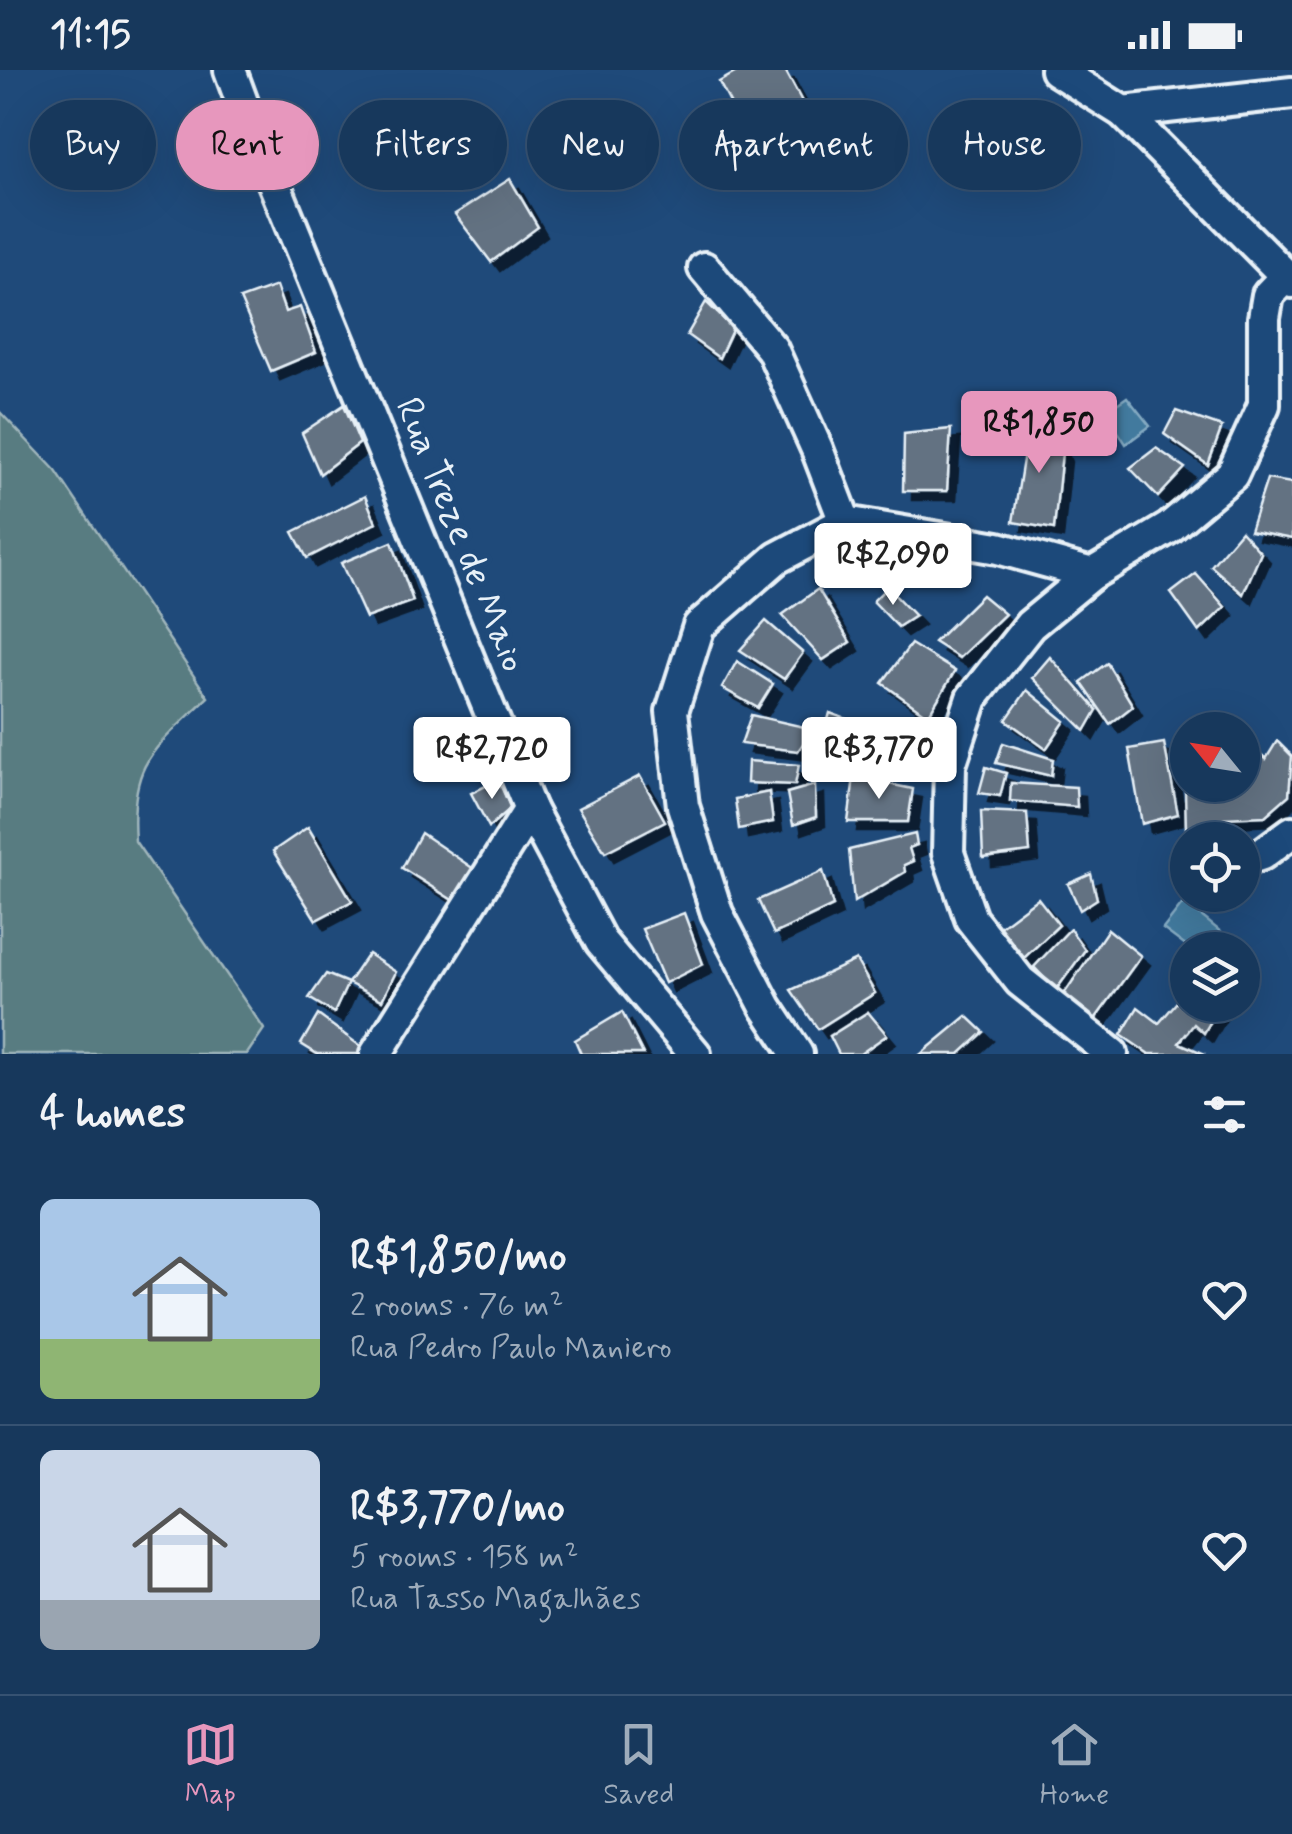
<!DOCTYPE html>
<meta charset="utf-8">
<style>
body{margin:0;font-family:Mynerve,sans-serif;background:#244365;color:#f1f3f6;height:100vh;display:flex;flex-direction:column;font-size:38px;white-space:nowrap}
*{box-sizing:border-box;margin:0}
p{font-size:32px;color:#9eacbb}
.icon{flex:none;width:55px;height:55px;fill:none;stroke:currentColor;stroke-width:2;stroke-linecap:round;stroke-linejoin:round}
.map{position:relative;height:984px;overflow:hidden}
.details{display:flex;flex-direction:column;background:#17385c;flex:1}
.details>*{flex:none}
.banner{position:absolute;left:30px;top:30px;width:1232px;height:90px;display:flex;gap:20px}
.needle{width:65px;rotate:300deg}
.fabs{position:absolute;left:1170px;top:642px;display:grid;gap:20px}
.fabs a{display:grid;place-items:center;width:90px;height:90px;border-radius:50%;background:#17385c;box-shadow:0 10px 40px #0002,0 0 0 2px #365272;font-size:50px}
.price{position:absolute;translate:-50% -85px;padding:0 22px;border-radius:10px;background:#fff;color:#222;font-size:32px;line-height:65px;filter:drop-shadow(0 2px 5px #0008)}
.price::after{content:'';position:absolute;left:50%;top:60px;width:30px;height:22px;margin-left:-15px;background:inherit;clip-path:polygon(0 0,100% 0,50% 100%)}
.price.current{background:#e797bd;color:#111}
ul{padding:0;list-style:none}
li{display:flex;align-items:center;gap:30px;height:250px;padding:0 40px}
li+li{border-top:2px solid #365272}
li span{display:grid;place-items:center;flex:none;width:280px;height:200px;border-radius:15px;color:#555}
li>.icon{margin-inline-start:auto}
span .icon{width:120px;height:120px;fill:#fffc;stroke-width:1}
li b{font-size:42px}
h2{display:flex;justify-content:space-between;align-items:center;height:120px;padding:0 40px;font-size:42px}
.chip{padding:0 35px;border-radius:45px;background:#17385c;box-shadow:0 10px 40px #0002,0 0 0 2px #365272;font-size:35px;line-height:90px}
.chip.current{background:#e797bd;color:#111}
.status{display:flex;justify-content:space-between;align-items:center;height:70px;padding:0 50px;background:#17385c;direction:ltr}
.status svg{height:28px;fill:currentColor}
.dock{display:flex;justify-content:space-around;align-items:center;height:140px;border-top:2px solid #365272;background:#17385c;font-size:28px;color:#9eacbb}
.dock a{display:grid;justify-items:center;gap:5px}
.dock .current{color:#e797bd}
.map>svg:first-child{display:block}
.green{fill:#597c81;stroke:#a0b6bc;stroke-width:2.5}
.water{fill:#427a9e;stroke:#84aac2;stroke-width:2.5}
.building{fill:#637282;stroke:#e8f1f8;stroke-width:2.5;filter:url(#shadow)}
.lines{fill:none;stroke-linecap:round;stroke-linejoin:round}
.minor-casing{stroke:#e8f1f8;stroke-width:38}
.minor{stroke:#1f4a7a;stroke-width:30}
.labels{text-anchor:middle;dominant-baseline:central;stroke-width:10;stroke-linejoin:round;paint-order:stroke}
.street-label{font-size:38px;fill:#e8f1f8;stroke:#1f4a7a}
</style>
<div class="status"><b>11:15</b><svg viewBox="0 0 49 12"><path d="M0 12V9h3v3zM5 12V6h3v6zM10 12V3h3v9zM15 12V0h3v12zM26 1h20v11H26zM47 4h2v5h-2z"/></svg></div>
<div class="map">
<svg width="1292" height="984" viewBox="0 0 1292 984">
<defs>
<filter id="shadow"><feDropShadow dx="9" dy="9" stdDeviation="0" flood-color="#0009"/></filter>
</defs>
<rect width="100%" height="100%" fill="#1f4a7a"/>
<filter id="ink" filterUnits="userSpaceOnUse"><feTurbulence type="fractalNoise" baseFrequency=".01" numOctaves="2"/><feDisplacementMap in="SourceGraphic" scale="20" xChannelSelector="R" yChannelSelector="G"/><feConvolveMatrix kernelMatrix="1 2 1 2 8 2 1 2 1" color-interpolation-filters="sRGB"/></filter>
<g filter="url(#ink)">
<path class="green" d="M0,342l56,59 152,226c-53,52 -79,63 -73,144l129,188 -17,25h-247z"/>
<g class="water">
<polygon points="1127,327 1150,356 1126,374 1105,342"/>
<polygon points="1184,832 1221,862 1209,880 1191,880 1163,859"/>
</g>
<g class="building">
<polygon points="740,0 785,0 806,39 752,75 719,12"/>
<polygon points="510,109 538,157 491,192 455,144"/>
<polygon points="276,216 285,242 300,237 316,282 271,301 240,229"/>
<polygon points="706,232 733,258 719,288 687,265"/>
<polygon points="1041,330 1062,383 1054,459 1013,452 1025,377"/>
<polygon points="344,335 360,373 320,404 302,363"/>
<polygon points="1176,341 1222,357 1208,395 1164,364"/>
<polygon points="951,359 947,421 903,421 904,364"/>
<polygon points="1156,378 1185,398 1158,427 1130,398"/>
<polygon points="1267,409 1292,413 1292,469 1250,461"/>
<polygon points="365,426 376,453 307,488 293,462"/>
<polygon points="1241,461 1261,483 1243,524 1211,496"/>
<polygon points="392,472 413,531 366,548 341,493"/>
<polygon points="1196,504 1225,537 1199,562 1171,523"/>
<polygon points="887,517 915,546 898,557 873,531"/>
<polygon points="818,519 850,572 823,590 782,545"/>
<polygon points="982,525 1005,544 959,588 934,572"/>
<polygon points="766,551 803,583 784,609 740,580"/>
<polygon points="911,574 955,601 928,646 882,613"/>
<polygon points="1050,587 1097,640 1085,661 1032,608"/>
<polygon points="737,591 773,614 758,638 722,618"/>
<polygon points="1107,593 1133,636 1110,654 1081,612"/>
<polygon points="1027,620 1065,651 1046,679 1006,650"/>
<polygon points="830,643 892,666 885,693 821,674"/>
<polygon points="751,645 813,659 798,681 741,674"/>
<polygon points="1244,669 1266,689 1277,671 1292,686 1289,725 1265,746 1224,748 1186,760 1185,721 1242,715"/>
<polygon points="1003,673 1053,689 1051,706 996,693"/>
<polygon points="1164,673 1178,744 1142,754 1129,679"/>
<polygon points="748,691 799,695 795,715 747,713"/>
<polygon points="986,697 1006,703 1000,726 979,723"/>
<polygon points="640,706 665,751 605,782 578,738"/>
<polygon points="854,707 913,719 908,752 848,752"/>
<polygon points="498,710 511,738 489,757 471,723"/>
<polygon points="1011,713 1076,717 1077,737 1010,731"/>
<polygon points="815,715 816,747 793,755 787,723"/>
<polygon points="769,722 773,752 739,759 735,729"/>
<polygon points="981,741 1027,743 1030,782 983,788"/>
<polygon points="308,757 352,831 316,850 273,781"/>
<polygon points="421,763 474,799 454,831 402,798"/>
<polygon points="915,764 917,775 909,778 913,791 904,795 905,802 854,832 849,780"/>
<polygon points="823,801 833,836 774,864 758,830"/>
<polygon points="1091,804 1097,829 1080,840 1068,814"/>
<polygon points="1038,828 1059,855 1023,889 998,858"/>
<polygon points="684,843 703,894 665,913 642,859"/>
<polygon points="1070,859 1085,880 1056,920 1034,897"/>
<polygon points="1108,859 1141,886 1093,952 1064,924"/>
<polygon points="368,884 396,902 382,930 348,913"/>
<polygon points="856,890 875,923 818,959 791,920"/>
<polygon points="326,904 348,913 334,943 309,928"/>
<polygon points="1188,919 1188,935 1212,935 1218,939 1204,963 1194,954 1179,973 1205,984 1149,984 1121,965 1138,937 1159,953"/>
<polygon points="622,942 643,984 581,984 575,970"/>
<polygon points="868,942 887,965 860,984 839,984 830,966"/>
<polygon points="318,945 363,978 359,984 317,984 301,974"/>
<polygon points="967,946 984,962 960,984 921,984"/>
</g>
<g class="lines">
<defs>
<g id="minor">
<polyline points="230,0 251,57 530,739 601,872 695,984"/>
<polyline points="1056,0 1123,42 1292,212"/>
<polyline points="1123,42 1292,23"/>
<polyline points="704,198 772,279 817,379 845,452"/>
<polyline points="1242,791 1262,784 1292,762"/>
<polyline points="376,984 530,739"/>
<polyline points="797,984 766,937 717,843 683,736 672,641 699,556 777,488 845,452 998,478 1092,504"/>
<polyline points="1112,984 1020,911 971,849 948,783 950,695 972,628 1030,555 1092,504 1169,458 1232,405 1264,335 1264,248 1268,225 1286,206"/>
</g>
</defs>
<use href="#minor" class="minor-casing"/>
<use href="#minor" class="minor"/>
</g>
</g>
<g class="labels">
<g class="street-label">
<text transform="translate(460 465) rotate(68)">Rua Treze de Maio</text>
</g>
</g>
</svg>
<div class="fabs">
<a><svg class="needle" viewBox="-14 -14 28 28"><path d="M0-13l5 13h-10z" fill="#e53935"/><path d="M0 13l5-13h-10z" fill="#9eacbb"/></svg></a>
<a><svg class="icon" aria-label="locate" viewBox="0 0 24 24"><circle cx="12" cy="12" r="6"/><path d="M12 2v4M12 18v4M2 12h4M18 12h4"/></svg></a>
<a><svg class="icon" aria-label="layers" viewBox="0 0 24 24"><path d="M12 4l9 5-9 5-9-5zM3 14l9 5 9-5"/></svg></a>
</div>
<b class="price current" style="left:1039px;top:406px">R$1,850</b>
<b class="price" style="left:893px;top:538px">R$2,090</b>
<b class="price" style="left:492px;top:732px">R$2,720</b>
<b class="price" style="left:879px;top:732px">R$3,770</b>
<div class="banner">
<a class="chip">Buy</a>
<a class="chip current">Rent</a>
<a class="chip">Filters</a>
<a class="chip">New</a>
<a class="chip">Apartment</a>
<a class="chip">House</a>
</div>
</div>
<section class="details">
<h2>4 homes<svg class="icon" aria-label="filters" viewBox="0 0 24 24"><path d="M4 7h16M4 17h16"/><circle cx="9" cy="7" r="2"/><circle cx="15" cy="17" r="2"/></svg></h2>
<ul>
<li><span style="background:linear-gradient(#a9c7e8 70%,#8fb573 0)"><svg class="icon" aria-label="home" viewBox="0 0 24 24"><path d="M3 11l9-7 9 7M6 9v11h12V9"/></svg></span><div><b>R$1,850/mo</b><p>2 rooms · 76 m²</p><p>Rua Pedro Paulo Maniero</p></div><svg class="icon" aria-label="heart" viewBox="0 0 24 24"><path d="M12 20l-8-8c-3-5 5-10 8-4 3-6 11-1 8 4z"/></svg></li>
<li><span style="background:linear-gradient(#c9d6e8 75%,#9aa5b1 0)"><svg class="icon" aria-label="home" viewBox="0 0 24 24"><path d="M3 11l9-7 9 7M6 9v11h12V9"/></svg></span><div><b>R$3,770/mo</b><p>5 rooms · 158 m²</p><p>Rua Tasso Magalhães</p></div><svg class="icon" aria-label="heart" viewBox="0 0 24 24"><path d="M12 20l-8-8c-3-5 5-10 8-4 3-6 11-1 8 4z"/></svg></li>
</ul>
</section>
<nav class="dock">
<a class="current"><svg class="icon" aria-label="map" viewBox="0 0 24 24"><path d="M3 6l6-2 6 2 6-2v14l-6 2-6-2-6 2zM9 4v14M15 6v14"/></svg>Map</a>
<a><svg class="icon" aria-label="saved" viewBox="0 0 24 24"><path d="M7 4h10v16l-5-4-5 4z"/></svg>Saved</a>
<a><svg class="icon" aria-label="home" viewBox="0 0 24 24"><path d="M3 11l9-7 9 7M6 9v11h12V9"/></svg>Home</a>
</nav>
